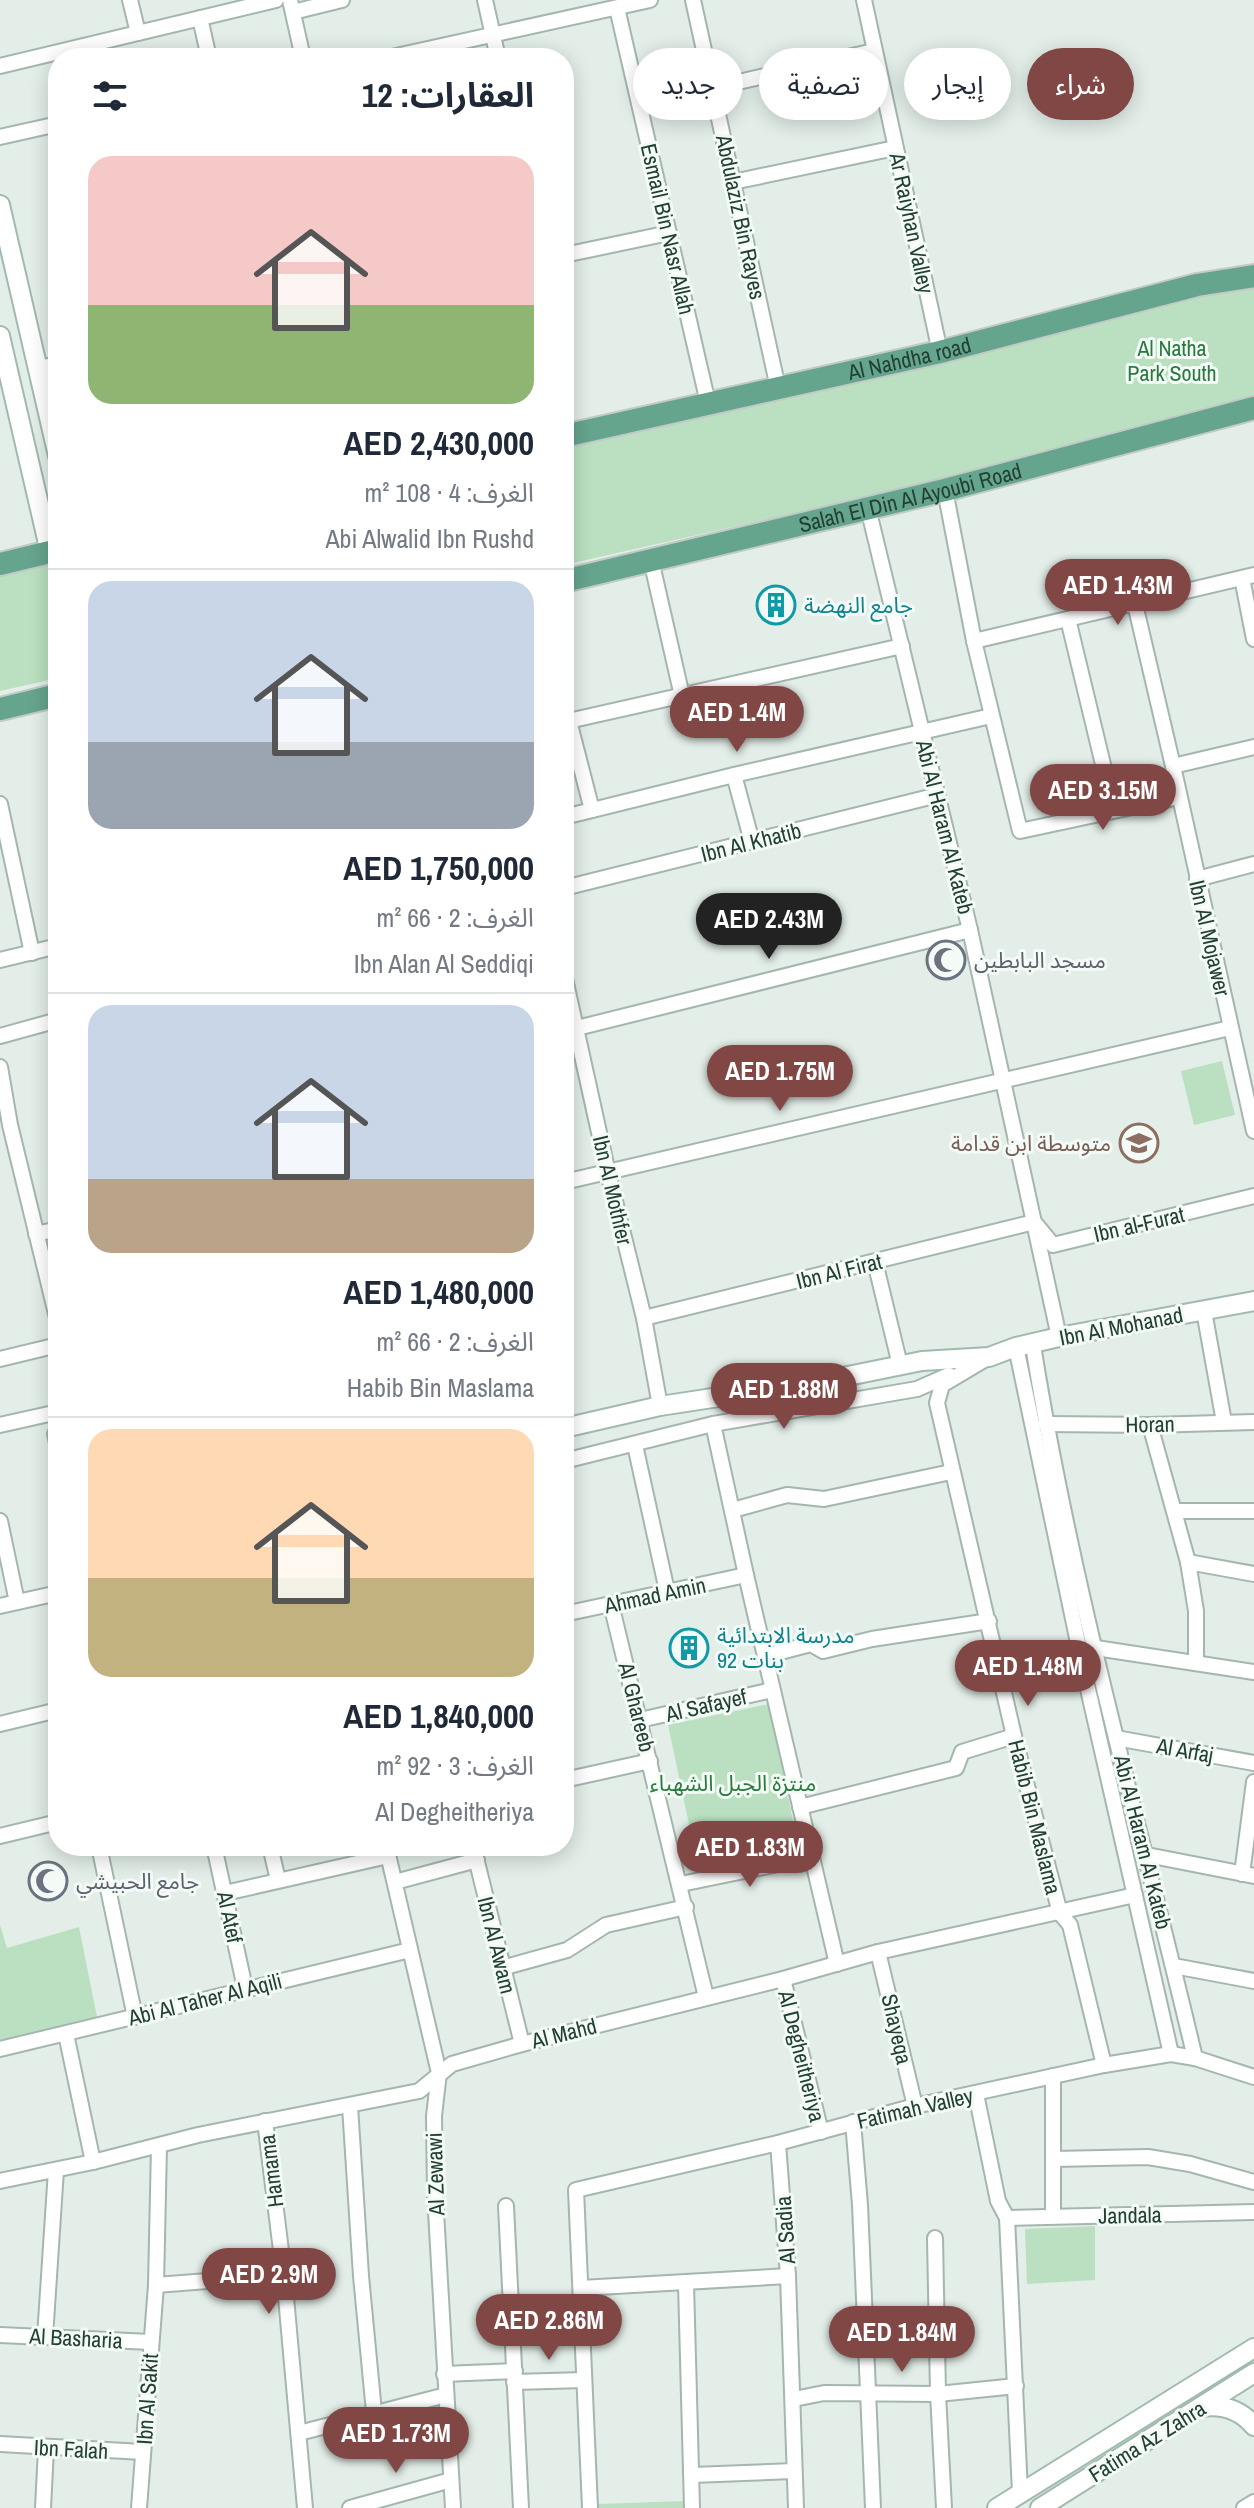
<!DOCTYPE html>
<html lang="ar">
<meta charset="utf-8">
<style>
body{margin:0;font-family:"Archivo Narrow","Noto Sans Arabic",sans-serif;background:#f6f6f7;color:#1f2937;direction:rtl;height:100vh;display:flex;flex-direction:column;font-size:30px;white-space:nowrap}
*{box-sizing:border-box;margin:0}
p{font-size:26px;color:#747a83}
.icon{flex:none;width:44px;height:44px;fill:none;stroke:currentColor;stroke-width:2;stroke-linecap:round;stroke-linejoin:round}
.map{position:relative;flex:1;overflow:hidden;direction:ltr}
.side{position:absolute;left:48px;top:48px;width:526px;height:1808px;display:flex;flex-direction:column;background:#fff;border-radius:32px;box-shadow:0 4px 20px #0003;direction:rtl}
.side>*{flex:none}
.top-card{position:absolute;left:598px;top:48px;width:536px;height:72px;direction:rtl;display:flex;gap:16px}
.price{position:absolute;translate:-50% -68px;padding:0 18px;border-radius:28px;background:#814745;color:#fff;font-size:26px;line-height:52px;filter:drop-shadow(0 2px 4px #0008)}
.price::after{content:'';position:absolute;left:50%;top:48px;width:24px;height:18px;margin-left:-12px;background:inherit;clip-path:polygon(0 0,100% 0,50% 100%)}
.price.active{background:#222;color:#fff}
ul{padding:0;list-style:none}
li{display:grid;align-content:center;gap:16px;height:424px;padding:0 40px}
li+li{border-top:2px solid #e0e1e3}
li span{display:grid;place-items:center;height:248px;border-radius:24px;color:#555}
li>.icon{margin-inline-start:auto}
span .icon{width:144px;height:144px;fill:#fffc;stroke-width:1}
li b{font-size:34px}
h2{display:flex;justify-content:space-between;align-items:center;height:96px;padding:0 40px;font-size:34px}
.pill{padding:0 28px;border-radius:36px;background:#fff;box-shadow:0 4px 20px #0003;font-size:28px;line-height:72px}
.pill.active{background:#814745;color:#fff}
.map>svg:first-child{display:block}
.green{fill:#bbe0c1}
.lines{fill:none;stroke-linecap:round;stroke-linejoin:round}
.street-casing{stroke:#a5b6ae;stroke-width:18}
.secondary-casing{stroke:#a1baae;stroke-width:22}
.primary-casing{stroke:#c1cac6;stroke-width:26}
.street{stroke:#fff;stroke-width:14}
.secondary{stroke:#fff;stroke-width:18}
.primary{stroke:#66a58d;stroke-width:22}
.labels{text-anchor:middle;dominant-baseline:central;stroke-width:6;stroke-linejoin:round;paint-order:stroke}
.street-label{font-size:22px;fill:#224034;stroke:#f4faf6}
.park-label{font-size:22px;fill:#297a3f;stroke:#f4faf6}
.culture-label{font-size:22px;fill:#0d838f;stroke:#f4faf6;text-anchor:start}
.worship-label{font-size:22px;fill:#5b616d;stroke:#f4faf6;text-anchor:start}
.education-label{font-size:22px;fill:#785e54;stroke:#f4faf6;text-anchor:end}
</style>
<div class="map">
<svg width="1254" height="2508" viewBox="0 0 1254 2508">
<rect width="100%" height="100%" fill="#e3eee8"/>
<g class="green">
<polygon points="1254,272 1254,410 564,565 564,440"/>
<polygon points="58,562 58,678 0,691 0,576"/>
<polygon points="1222,1061 1235,1115 1194,1125 1181,1071"/>
<polygon points="769,1704 797,1840 697,1862 668,1725"/>
<polygon points="0,1925 7,1948 79,1927 98,2022 0,2045"/>
<polygon points="1095,2226 1095,2280 1027,2284 1025,2229"/>
<polygon points="684,2501 684,2508 598,2508 598,2504"/>
</g>
<g class="lines">
<defs>
<g id="street">
<polyline points="130,0 138,33"/>
<polyline points="290,0 303,58"/>
<polyline points="485,0 498,58"/>
<polyline points="693,0 778,388"/>
<polyline points="864,0 940,352"/>
<polyline points="617,8 708,403"/>
<polyline points="293,12 342,0"/>
<polyline points="200,18 209,58"/>
<polyline points="387,58 650,0"/>
<polyline points="0,66 276,0"/>
<polyline points="712,88 874,51"/>
<polyline points="0,137 58,124"/>
<polyline points="733,182 895,148"/>
<polyline points="564,255 669,233"/>
<polyline points="38,368 58,364"/>
<polyline points="945,490 974,641 1020,831 1179,797"/>
<polyline points="868,508 970,930 1059,1337"/>
<polyline points="651,560 682,696"/>
<polyline points="1242,578 1254,639"/>
<polyline points="1135,604 1173,766 1254,1131"/>
<polyline points="1068,619 1114,810"/>
<polyline points="974,641 1254,575"/>
<polyline points="569,721 592,810"/>
<polyline points="564,722 902,646"/>
<polyline points="1173,766 1254,747"/>
<polyline points="734,775 752,842"/>
<polyline points="0,804 32,953"/>
<polyline points="564,817 734,775 991,716"/>
<polyline points="1197,879 1254,864"/>
<polyline points="564,888 938,795"/>
<polyline points="0,960 58,946"/>
<polyline points="564,974 608,1173 644,1318 660,1406"/>
<polyline points="577,1028 970,930"/>
<polyline points="0,1036 58,1020"/>
<polyline points="0,1067 10,1125 58,1322"/>
<polyline points="564,1182 1230,1028"/>
<polyline points="36,1234 58,1229"/>
<polyline points="875,1262 900,1365"/>
<polyline points="1204,1311 1224,1422"/>
<polyline points="644,1318 1034,1222 1053,1245 1254,1196"/>
<path d="M1033,1345c38,240 106,476 162,713"/>
<polyline points="1016,1347 1085,1676 1171,2054"/>
<polyline points="989,1357 942,1385 937,1403 1014,1736 1060,1913 1070,1925 1104,2065"/>
<polyline points="0,1359 58,1345"/>
<polyline points="713,1424 746,1575 837,1964"/>
<polyline points="1046,1424 1150,1425 1254,1422"/>
<polyline points="0,1425 58,1412"/>
<polyline points="1150,1425 1188,1562 1196,1611 1196,1663"/>
<polyline points="58,1433 55,1434 58,1448"/>
<polyline points="635,1445 667,1591"/>
<polyline points="564,1461 713,1424 917,1389 949,1375"/>
<polyline points="733,1510 787,1495 824,1499 951,1472"/>
<polyline points="1175,1511 1254,1511"/>
<polyline points="0,1521 17,1602"/>
<polyline points="1188,1562 1254,1574"/>
<polyline points="611,1604 706,1997"/>
<polyline points="0,1606 58,1593"/>
<polyline points="564,1614 746,1575"/>
<polyline points="1096,1648 1254,1672"/>
<polyline points="765,1656 811,1644 823,1651 872,1639 989,1621"/>
<polyline points="640,1720 772,1690"/>
<polyline points="0,1724 58,1710"/>
<polyline points="1116,1738 1254,1763"/>
<polyline points="564,1780 650,1761"/>
<polyline points="800,1807 956,1768 962,1752 1014,1736"/>
<polyline points="0,1836 58,1822"/>
<polyline points="99,1846 135,2017"/>
<polyline points="214,1846 245,1988"/>
<polyline points="270,1846 278,1880"/>
<polyline points="386,1846 439,2073 434,2116 435,2194 453,2508"/>
<polyline points="473,1846 522,2044"/>
<polyline points="1147,1855 1254,1876"/>
<polyline points="1242,1874 1254,1782"/>
<polyline points="395,1882 477,1860"/>
<polyline points="681,1884 812,1857"/>
<polyline points="225,1893 388,1856"/>
<polyline points="878,1952 915,2106"/>
<polyline points="1174,1966 1254,1981"/>
<polyline points="502,1968 567,1950 606,1925 686,1907"/>
<polyline points="783,1979 821,2132"/>
<polyline points="66,2034 93,2162"/>
<polyline points="0,2049 410,1950"/>
<polyline points="976,2094 998,2201 1007,2218 1020,2492"/>
<polyline points="350,2106 361,2276 374,2412"/>
<polyline points="265,2121 284,2275 305,2508"/>
<polyline points="853,2122 860,2205 873,2508"/>
<polyline points="778,2143 788,2276 796,2508"/>
<polyline points="1054,2159 1148,2157 1190,2164 1254,2182"/>
<polyline points="0,2181 93,2162 198,2135 419,2091 452,2064 522,2044 783,1979 878,1952 1135,1895"/>
<polyline points="506,2206 521,2508"/>
<polyline points="1053,2216 1053,2076"/>
<polyline points="1007,2218 1254,2212"/>
<polyline points="935,2238 938,2394 944,2508"/>
<polyline points="686,2284 692,2508"/>
<polyline points="156,2285 284,2275"/>
<polyline points="581,2288 788,2276"/>
<polyline points="0,2335 151,2342"/>
<polyline points="45,2337 56,2170"/>
<polyline points="444,2374 515,2371"/>
<polyline points="514,2382 584,2380"/>
<polyline points="794,2399 824,2393 938,2394 1016,2386"/>
<polyline points="299,2433 446,2395"/>
<polyline points="0,2444 143,2452"/>
<polyline points="692,2475 794,2471"/>
<polyline points="43,2508 46,2449"/>
<polyline points="139,2508 156,2285 159,2146"/>
<polyline points="350,2508 451,2480"/>
<polyline points="590,2508 576,2190 778,2143 915,2106 1104,2065 1171,2054 1195,2058 1254,2077"/>
<polyline points="1244,2508 1254,2502"/>
</g>
<g id="secondary">
<polyline points="0,205 58,456"/>
<polyline points="0,336 50,552"/>
<polyline points="564,1428 660,1406 823,1381 922,1361 989,1357 1016,1347 1059,1337 1254,1301"/>
<path d="M1201,2407c21,-3 39,2 53,19"/>
<polyline points="997,2508 1254,2348"/>
<polyline points="1040,2508 1254,2373"/>
</g>
<g id="primary">
<path id="s1" d="M564,436l376,-84 257,-67 57,-9"/>
<polyline points="0,564 58,550"/>
<path id="s2" d="M564,581l381,-91 309,-82"/>
<polyline points="0,709 58,695"/>
</g>
</defs>
<use href="#street" class="street-casing"/>
<use href="#secondary" class="secondary-casing"/>
<use href="#primary" class="primary-casing"/>
<use href="#street" class="street"/>
<use href="#secondary" class="secondary"/>
<use href="#primary" class="primary"/>
</g>
<defs>
<symbol id="building-ring" viewBox="-11 -11 22 22"><circle r="9.5" fill="#f4faf6" stroke="#0f9aa8" stroke-width="1.5"/><path d="M-4-6H4V6H1V3H-1V6H-4ZM-2.5-4.3h1.7v1.8h-1.7ZM.8-4.3h1.7v1.8H.8ZM-2.5-1h1.7V.8h-1.7ZM.8-1h1.7V.8H.8Z" fill="#0f9aa8"/></symbol>
<symbol id="mosque-ring" viewBox="-11 -11 22 22"><circle r="9.5" fill="#f4faf6" stroke="#6b7280" stroke-width="1.5"/><path d="M3.5-4.9A6 6 0 1 0 3.5 4.9A5 5 0 1 1 3.5-4.9Z" fill="#6b7280"/></symbol>
<symbol id="school-ring" viewBox="-11 -11 22 22"><circle r="9.5" fill="#f4faf6" stroke="#8d6e63" stroke-width="1.5"/><path d="M0-5L7-2L0 1L-7-2ZM-4 1L0 2.5L4 1V4Q0 6-4 4Z" fill="#8d6e63"/></symbol>
</defs>
<g fill-rule="evenodd">
<use href="#building-ring" x="754" y="583" width="44" height="44"/>
<use href="#mosque-ring" x="924" y="938" width="44" height="44"/>
<use href="#school-ring" x="1117" y="1121" width="44" height="44"/>
<use href="#building-ring" x="667" y="1626" width="44" height="44"/>
<use href="#mosque-ring" x="26" y="1859" width="44" height="44"/>
</g>
<g class="labels">
<g class="street-label">
<text transform="translate(741 217) rotate(78)">Abdulaziz Bin Rayes</text>
<text transform="translate(912 223) rotate(78)">Ar Raiyhan Valley</text>
<text transform="translate(668 229) rotate(77)">Esmail Bin Nasr Allah</text>
<text stroke="none"><textPath href="#s1" startOffset="354">Al Nahdha road</textPath></text>
<text stroke="none"><textPath href="#s2" startOffset="356">Salah El Din Al Ayoubi Road</textPath></text>
<text transform="translate(945 827) rotate(76)">Abi Al Haram Al Kateb</text>
<text transform="translate(751 842) rotate(-14)">Ibn Al Khatib</text>
<text transform="translate(1210 938) rotate(77)">Ibn Al Mojawer</text>
<text transform="translate(613 1190) rotate(77)">Ibn Al Mothfer</text>
<text transform="translate(1139 1224) rotate(-13)">Ibn al-Furat</text>
<text transform="translate(839 1271) rotate(-14)">Ibn Al Firat</text>
<text transform="translate(1121 1326) rotate(-11)">Ibn Al Mohanad</text>
<text transform="translate(1150 1424) rotate(-1)">Horan</text>
<text transform="translate(655 1595) rotate(-12)">Ahmad Amin</text>
<text transform="translate(706 1705) rotate(-13)">Al Safayef</text>
<text transform="translate(637 1707) rotate(76)">Al Ghareeb</text>
<text transform="translate(1185 1750) rotate(10)">Al Arfaj</text>
<text transform="translate(1035 1817) rotate(76)">Habib Bin Maslama</text>
<text transform="translate(1143 1842) rotate(76)">Abi Al Haram Al Kateb</text>
<text transform="translate(230 1917) rotate(78)">Al Atef</text>
<text transform="translate(497 1945) rotate(76)">Ibn Al Awam</text>
<text transform="translate(205 1999) rotate(-14)">Abi Al Taher Al Aqili</text>
<text transform="translate(897 2029) rotate(77)">Shayeqa</text>
<text transform="translate(564 2033) rotate(-14)">Al Mahd</text>
<text transform="translate(802 2056) rotate(76)">Al Degheitheriya</text>
<text transform="translate(915 2108) rotate(-13)">Fatimah Valley</text>
<text transform="translate(271 2171) rotate(-97)">Hamama</text>
<text transform="translate(435 2174) rotate(-92)">Al Zewawi</text>
<text transform="translate(1130 2215) rotate(-1)">Jandala</text>
<text transform="translate(785 2230) rotate(-94)">Al Sadia</text>
<text transform="translate(76 2338) rotate(3)">Al Basharia</text>
<text transform="translate(147 2399) rotate(-86)">Ibn Al Sakit</text>
<text transform="translate(1147 2441) rotate(-32)">Fatima Az Zahra</text>
<text transform="translate(71 2449) rotate(3)">Ibn Falah</text>
</g>
<g class="park-label">
<text x="1172" y="348">Al Natha<tspan x="1172" dy="25">Park South</tspan></text>
<text x="733" y="1783">منتزة الجبل الشهباء</text>
</g>
<g class="culture-label">
<text x="804" y="605">جامع النهضة</text>
<text x="717" y="1635">مدرسة الابتدائية<tspan x="717" dy="25">92 بنات</tspan></text>
</g>
<g class="worship-label">
<text x="974" y="960">مسجد البابطين</text>
<text x="76" y="1881">جامع الحبيشي</text>
</g>
<g class="education-label">
<text x="1111" y="1143">متوسطة ابن قدامة</text>
</g>
</g>
</svg>
<b class="price" style="left:1118px;top:627px">AED 1.43M</b>
<b class="price" style="left:737px;top:754px">AED 1.4M</b>
<b class="price" style="left:1103px;top:832px">AED 3.15M</b>
<b class="price active" style="left:769px;top:961px">AED 2.43M</b>
<b class="price" style="left:780px;top:1113px">AED 1.75M</b>
<b class="price" style="left:784px;top:1431px">AED 1.88M</b>
<b class="price" style="left:1028px;top:1708px">AED 1.48M</b>
<b class="price" style="left:750px;top:1889px">AED 1.83M</b>
<b class="price" style="left:269px;top:2316px">AED 2.9M</b>
<b class="price" style="left:549px;top:2362px">AED 2.86M</b>
<b class="price" style="left:902px;top:2374px">AED 1.84M</b>
<b class="price" style="left:396px;top:2475px">AED 1.73M</b>
<div class="top-card">
<a class="pill active">شراء</a>
<a class="pill">إيجار</a>
<a class="pill">تصفية</a>
<a class="pill">جديد</a>
</div>
<section class="side">
<h2>العقارات: 12<svg class="icon" aria-label="filters" viewBox="0 0 24 24"><path d="M4 7h16M4 17h16"/><circle cx="9" cy="7" r="2"/><circle cx="15" cy="17" r="2"/></svg></h2>
<ul>
<li><span style="background:linear-gradient(#f6c9c9 60%,#8fb573 0)"><svg class="icon" aria-label="home" viewBox="0 0 24 24"><path d="M3 11l9-7 9 7M6 9v11h12V9"/></svg></span><div><b>AED 2,430,000</b><p>الغرف: 4 · 108 m²</p><p>Abi Alwalid Ibn Rushd</p></div></li>
<li><span style="background:linear-gradient(#c9d6e8 65%,#9aa5b1 0)"><svg class="icon" aria-label="home" viewBox="0 0 24 24"><path d="M3 11l9-7 9 7M6 9v11h12V9"/></svg></span><div><b>AED 1,750,000</b><p>الغرف: 2 · 66 m²</p><p>Ibn Alan Al Seddiqi</p></div></li>
<li><span style="background:linear-gradient(#c9d6e8 70%,#b9a48a 0)"><svg class="icon" aria-label="home" viewBox="0 0 24 24"><path d="M3 11l9-7 9 7M6 9v11h12V9"/></svg></span><div><b>AED 1,480,000</b><p>الغرف: 2 · 66 m²</p><p>Habib Bin Maslama</p></div></li>
<li><span style="background:linear-gradient(#ffd9b3 60%,#c2b280 0)"><svg class="icon" aria-label="home" viewBox="0 0 24 24"><path d="M3 11l9-7 9 7M6 9v11h12V9"/></svg></span><div><b>AED 1,840,000</b><p>الغرف: 3 · 92 m²</p><p>Al Degheitheriya</p></div></li>
</ul>
</section>
</div>
